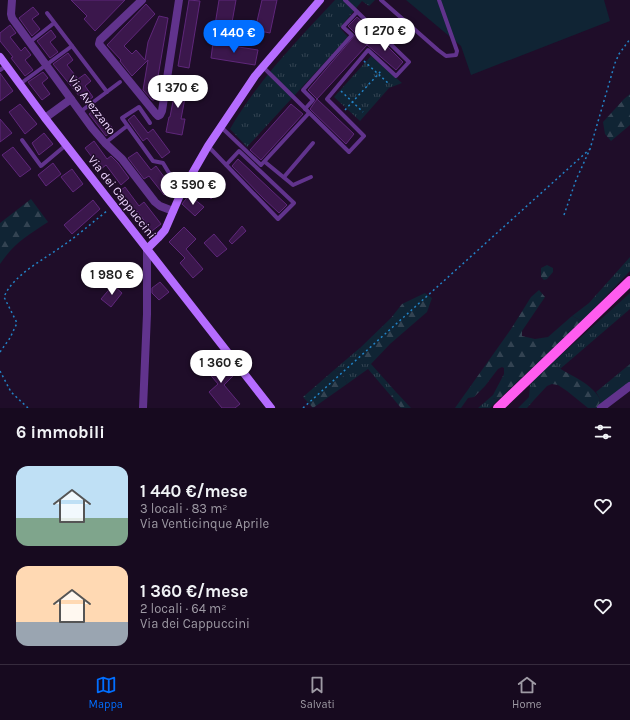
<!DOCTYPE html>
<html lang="it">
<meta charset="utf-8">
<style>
body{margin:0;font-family:Karla,sans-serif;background:#201328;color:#f1f3f6;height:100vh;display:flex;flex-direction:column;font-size:15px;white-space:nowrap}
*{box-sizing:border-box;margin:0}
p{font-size:13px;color:#9e9aa4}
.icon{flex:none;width:22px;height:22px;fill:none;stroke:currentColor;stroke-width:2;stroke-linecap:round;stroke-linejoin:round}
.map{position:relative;height:408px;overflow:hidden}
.panel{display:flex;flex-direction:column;background:#170a1f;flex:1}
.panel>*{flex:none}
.price{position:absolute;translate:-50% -34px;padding:0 9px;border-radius:14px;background:#fff;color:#222;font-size:13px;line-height:26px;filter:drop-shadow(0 1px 2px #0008)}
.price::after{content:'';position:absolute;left:50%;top:24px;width:12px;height:9px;margin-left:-6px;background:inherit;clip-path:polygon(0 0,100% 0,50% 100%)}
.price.selected{background:#016eff;color:#fff}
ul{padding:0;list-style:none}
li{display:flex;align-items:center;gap:12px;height:100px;padding:0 16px}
li span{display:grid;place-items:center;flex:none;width:112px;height:80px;border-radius:12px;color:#555}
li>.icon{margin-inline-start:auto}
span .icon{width:48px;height:48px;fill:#fffc;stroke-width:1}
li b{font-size:17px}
h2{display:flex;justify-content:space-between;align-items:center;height:48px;padding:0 16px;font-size:17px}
.tab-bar{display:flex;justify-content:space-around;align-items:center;height:56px;border-top:1px solid #362b3d;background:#170a1f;font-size:11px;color:#9e9aa4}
.tab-bar a{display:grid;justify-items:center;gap:2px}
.tab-bar .selected{color:#016eff}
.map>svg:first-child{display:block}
.grass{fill:url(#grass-tufts)}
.forest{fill:url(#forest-firs)}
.pitch{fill:#102434}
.building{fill:#3b174c;stroke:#5f277b}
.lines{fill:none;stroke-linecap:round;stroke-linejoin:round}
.path{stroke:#2383c6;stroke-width:1.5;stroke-dasharray:2 3;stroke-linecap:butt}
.lane{stroke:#61338d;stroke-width:4}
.street{stroke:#61338d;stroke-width:8}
.secondary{stroke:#b56cff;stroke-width:8}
.primary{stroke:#ff5cef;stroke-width:10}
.labels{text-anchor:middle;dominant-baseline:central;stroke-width:3;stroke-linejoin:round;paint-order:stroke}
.street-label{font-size:12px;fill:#eed5ff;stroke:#1f0d29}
</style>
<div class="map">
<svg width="630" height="408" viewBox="0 0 630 408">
<defs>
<pattern id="grass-tufts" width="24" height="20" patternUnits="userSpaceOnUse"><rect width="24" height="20" fill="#102434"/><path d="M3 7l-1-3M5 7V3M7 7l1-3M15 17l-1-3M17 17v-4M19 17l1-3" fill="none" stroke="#334352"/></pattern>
<pattern id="forest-firs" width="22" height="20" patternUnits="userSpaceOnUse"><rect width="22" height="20" fill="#102434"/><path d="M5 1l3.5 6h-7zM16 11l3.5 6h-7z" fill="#334352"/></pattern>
</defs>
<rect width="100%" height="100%" fill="#1f0d29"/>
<g class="grass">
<path d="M335,0h40l-6,6 -7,-5 -22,27 8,9 -101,110 -17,-18c28,-49 67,-88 105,-129z"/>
<polygon points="371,56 402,83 389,88 360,121 334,97"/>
<polygon points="630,257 630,271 582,321 572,316 589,303"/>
<polygon points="630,293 630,309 560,369 552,363"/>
<path d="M361,347l-3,7 6,10h7l25,28 -5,4 -23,-27 -21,15c-2,-7 -5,-12 -13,-14z"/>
<polygon points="630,364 630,385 598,408 600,399 596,392"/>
<polygon points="534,380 534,400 527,408 518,408 529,397 530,385"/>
<polygon points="493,395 493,398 498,400 490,408 478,408"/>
</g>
<g class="forest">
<polygon points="630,94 630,125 611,141 605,134 603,122 624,99"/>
<path d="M31,199l17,23c-21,14 -33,20 -48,42v-41z"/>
<polygon points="547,265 553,268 553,272 547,279 544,280 541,277 541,268"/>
<polygon points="539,290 545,297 522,331 522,336 535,339 548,337 572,316 582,321 498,400 493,398 493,395 504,374 504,368 502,367 498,369 485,386 474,397 468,398 461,408 455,408 511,329 531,297"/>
<polygon points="425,293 432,298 427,312 390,344 371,364 364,364 358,363 358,354 361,347 391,318 402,304"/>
<path d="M552,363c15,12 38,18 48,36l-2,9h-10l-21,-17 -9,-6 -6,-1 -5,2 -13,14v-20z"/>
<path d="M334,370c8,2 11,7 13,14l-34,24 -10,-11z"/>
<polygon points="396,392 411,408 401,408 391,396"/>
</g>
<polygon class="pitch" points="406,0 604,0 610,21 471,75 461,46"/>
<g class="building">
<polygon points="71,0 125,0 95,31 84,19 87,16"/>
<polygon points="189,0 200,1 189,68 178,66"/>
<polygon points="219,0 236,0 231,28 215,25"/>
<polygon points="262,0 277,0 270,33 255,30"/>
<polygon points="146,4 155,14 124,46 132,54 136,50 145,60 148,42 159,16 168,18 154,100 152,100 143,90 148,60 132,76 120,61 121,60 107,45"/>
<polygon points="33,7 39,14 32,19 40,29 32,36 19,18"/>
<polygon points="357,17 365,24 356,34 348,26"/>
<polygon points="10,25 16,33 10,37 21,51 25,47 31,55 25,60 33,70 25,76 11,58 13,57 0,41 0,33"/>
<polygon points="51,30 56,37 50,42 58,52 50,58 37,41"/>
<polygon points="356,34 367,45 317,99 308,90"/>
<polygon points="376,35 403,62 396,70 367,45"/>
<polygon points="213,43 258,50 255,65 211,58"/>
<polygon points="68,53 73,60 67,65 78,79 85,74 91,81 85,86 93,97 85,103 53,64"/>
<polygon points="43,72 48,78 42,83 50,94 42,100 28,82"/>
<polygon points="0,73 13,91 0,101"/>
<polygon points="177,80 188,82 181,119 185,119 182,135 166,132 169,117 170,117"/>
<polygon points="317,99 354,134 346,144 310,109"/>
<polygon points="20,104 37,124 25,134 9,112"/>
<polygon points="291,104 303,114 261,160 250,150"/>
<polygon points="97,108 114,130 106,136 89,114"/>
<polygon points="134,115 148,133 153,129 170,152 162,158 147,138 143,141 128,120"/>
<polygon points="0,119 12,133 0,142"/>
<polygon points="44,133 53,144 39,155 32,143"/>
<polygon points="94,141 107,159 111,156 118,163 129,178 121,185 106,165 101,169 85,148"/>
<polygon points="13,147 31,169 20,177 2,155"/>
<polygon points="137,152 151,170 156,166 173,189 164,195 149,176 144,179 128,158"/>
<polygon points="238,159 287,205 279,213 263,198 232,166"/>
<polygon points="53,163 61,174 46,186 38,175"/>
<polygon points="72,169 83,184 73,192 61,177"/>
<polygon points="214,172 226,184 211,199 199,187"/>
<polygon points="125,187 139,206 144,202 161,224 152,231 137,211 132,215 116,194"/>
<polygon points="189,195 204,207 195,216 182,204"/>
<polygon points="93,200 100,209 72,234 64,225"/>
<polygon points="242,226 246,231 232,244 229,241"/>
<polygon points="184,227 196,239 186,249 203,269 193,278 180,263 185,258 169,242"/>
<polygon points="214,234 227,249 217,257 204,243"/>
<polygon points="160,282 169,292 159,300 152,293 152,288"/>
<polygon points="113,285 122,293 111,307 101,299"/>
<polygon points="213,354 233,376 224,385 240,404 235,408 222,408 209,392 218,384 207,371 209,369 204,364"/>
</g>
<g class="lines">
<g class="path">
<polyline points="364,61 389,84"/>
<polyline points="341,91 363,112"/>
<polyline points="345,110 382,70"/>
<polyline points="564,215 576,180 590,149 615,63 619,54 630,39"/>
<path d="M0,352l10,-14 7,-15 -13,-26c9,-22 39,-37 57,-50 16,-11 31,-24 47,-37"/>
<polyline points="0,371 11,392 28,408"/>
<polyline points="303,408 590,149"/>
</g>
<g class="lane">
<polyline points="381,0 438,50 446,56 456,55 457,51 439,0"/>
<polyline points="47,13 107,92"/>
<polyline points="30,42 54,23"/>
<polyline points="263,67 349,152 364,136 327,99 368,50 396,76 409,62 345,0"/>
<polyline points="0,70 6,66"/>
<polyline points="20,84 72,46"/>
<polyline points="305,109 313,100 303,90 352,35 343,27 357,12"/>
<polyline points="80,112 120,82"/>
<polyline points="150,123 139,107 122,118 153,161 163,163 172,178"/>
<polyline points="221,127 261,165 309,113"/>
<polyline points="22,140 41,166 66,145"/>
<polyline points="105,143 127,126"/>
<polyline points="208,146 278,219 294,203 239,151 226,165"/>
<polyline points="265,162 293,185 311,177"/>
<polyline points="284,177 313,143"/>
</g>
<g class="street">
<polyline points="12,0 11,14 12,18 92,128 105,143 122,159 155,202 160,206 173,211"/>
<polyline points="142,0 100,40 99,44 156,114 158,116 160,115 162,111 179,0"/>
<polyline points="45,118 71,99"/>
<polyline points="143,408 147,314 147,249"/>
<polyline points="601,408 630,386"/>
</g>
<g class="secondary">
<polyline points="0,57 45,118 271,408"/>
<polyline points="147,249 158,238 165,230 181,193 208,146 255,76 320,0"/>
</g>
<polyline class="primary" points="498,408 630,281"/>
</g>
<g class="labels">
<g class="street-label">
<text transform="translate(92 105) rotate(53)">Via Avezzano</text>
<text transform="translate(122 197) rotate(52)">Via dei Cappuccini</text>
</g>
</g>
</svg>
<b class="price" style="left:385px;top:52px">1 270 €</b>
<b class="price selected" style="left:234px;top:54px">1 440 €</b>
<b class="price" style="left:178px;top:109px">1 370 €</b>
<b class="price" style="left:193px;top:206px">3 590 €</b>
<b class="price" style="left:112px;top:296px">1 980 €</b>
<b class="price" style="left:221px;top:384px">1 360 €</b>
</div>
<section class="panel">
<h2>6 immobili<svg class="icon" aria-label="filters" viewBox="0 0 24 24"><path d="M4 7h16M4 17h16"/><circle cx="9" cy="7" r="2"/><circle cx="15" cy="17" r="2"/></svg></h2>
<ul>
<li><span style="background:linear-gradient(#bfe0f5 65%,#7fa58c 0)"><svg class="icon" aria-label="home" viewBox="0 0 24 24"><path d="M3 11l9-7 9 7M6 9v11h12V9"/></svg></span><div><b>1 440 €/mese</b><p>3 locali · 83 m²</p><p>Via Venticinque Aprile</p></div><svg class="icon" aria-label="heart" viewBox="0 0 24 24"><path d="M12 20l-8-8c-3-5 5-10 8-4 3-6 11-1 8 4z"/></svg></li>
<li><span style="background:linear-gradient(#ffd9b3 70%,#9aa5b1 0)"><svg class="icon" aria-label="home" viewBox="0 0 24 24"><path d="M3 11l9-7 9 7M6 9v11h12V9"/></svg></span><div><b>1 360 €/mese</b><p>2 locali · 64 m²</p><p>Via dei Cappuccini</p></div><svg class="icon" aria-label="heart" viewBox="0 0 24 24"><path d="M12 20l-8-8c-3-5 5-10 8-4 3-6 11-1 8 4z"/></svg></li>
</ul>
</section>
<nav class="tab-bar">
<a class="selected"><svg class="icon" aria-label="map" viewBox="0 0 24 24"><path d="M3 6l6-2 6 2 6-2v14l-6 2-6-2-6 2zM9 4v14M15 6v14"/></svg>Mappa</a>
<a><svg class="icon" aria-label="saved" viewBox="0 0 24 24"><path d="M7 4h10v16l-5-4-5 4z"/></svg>Salvati</a>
<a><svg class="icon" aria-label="home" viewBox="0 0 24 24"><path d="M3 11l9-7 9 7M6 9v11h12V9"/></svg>Home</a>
</nav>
